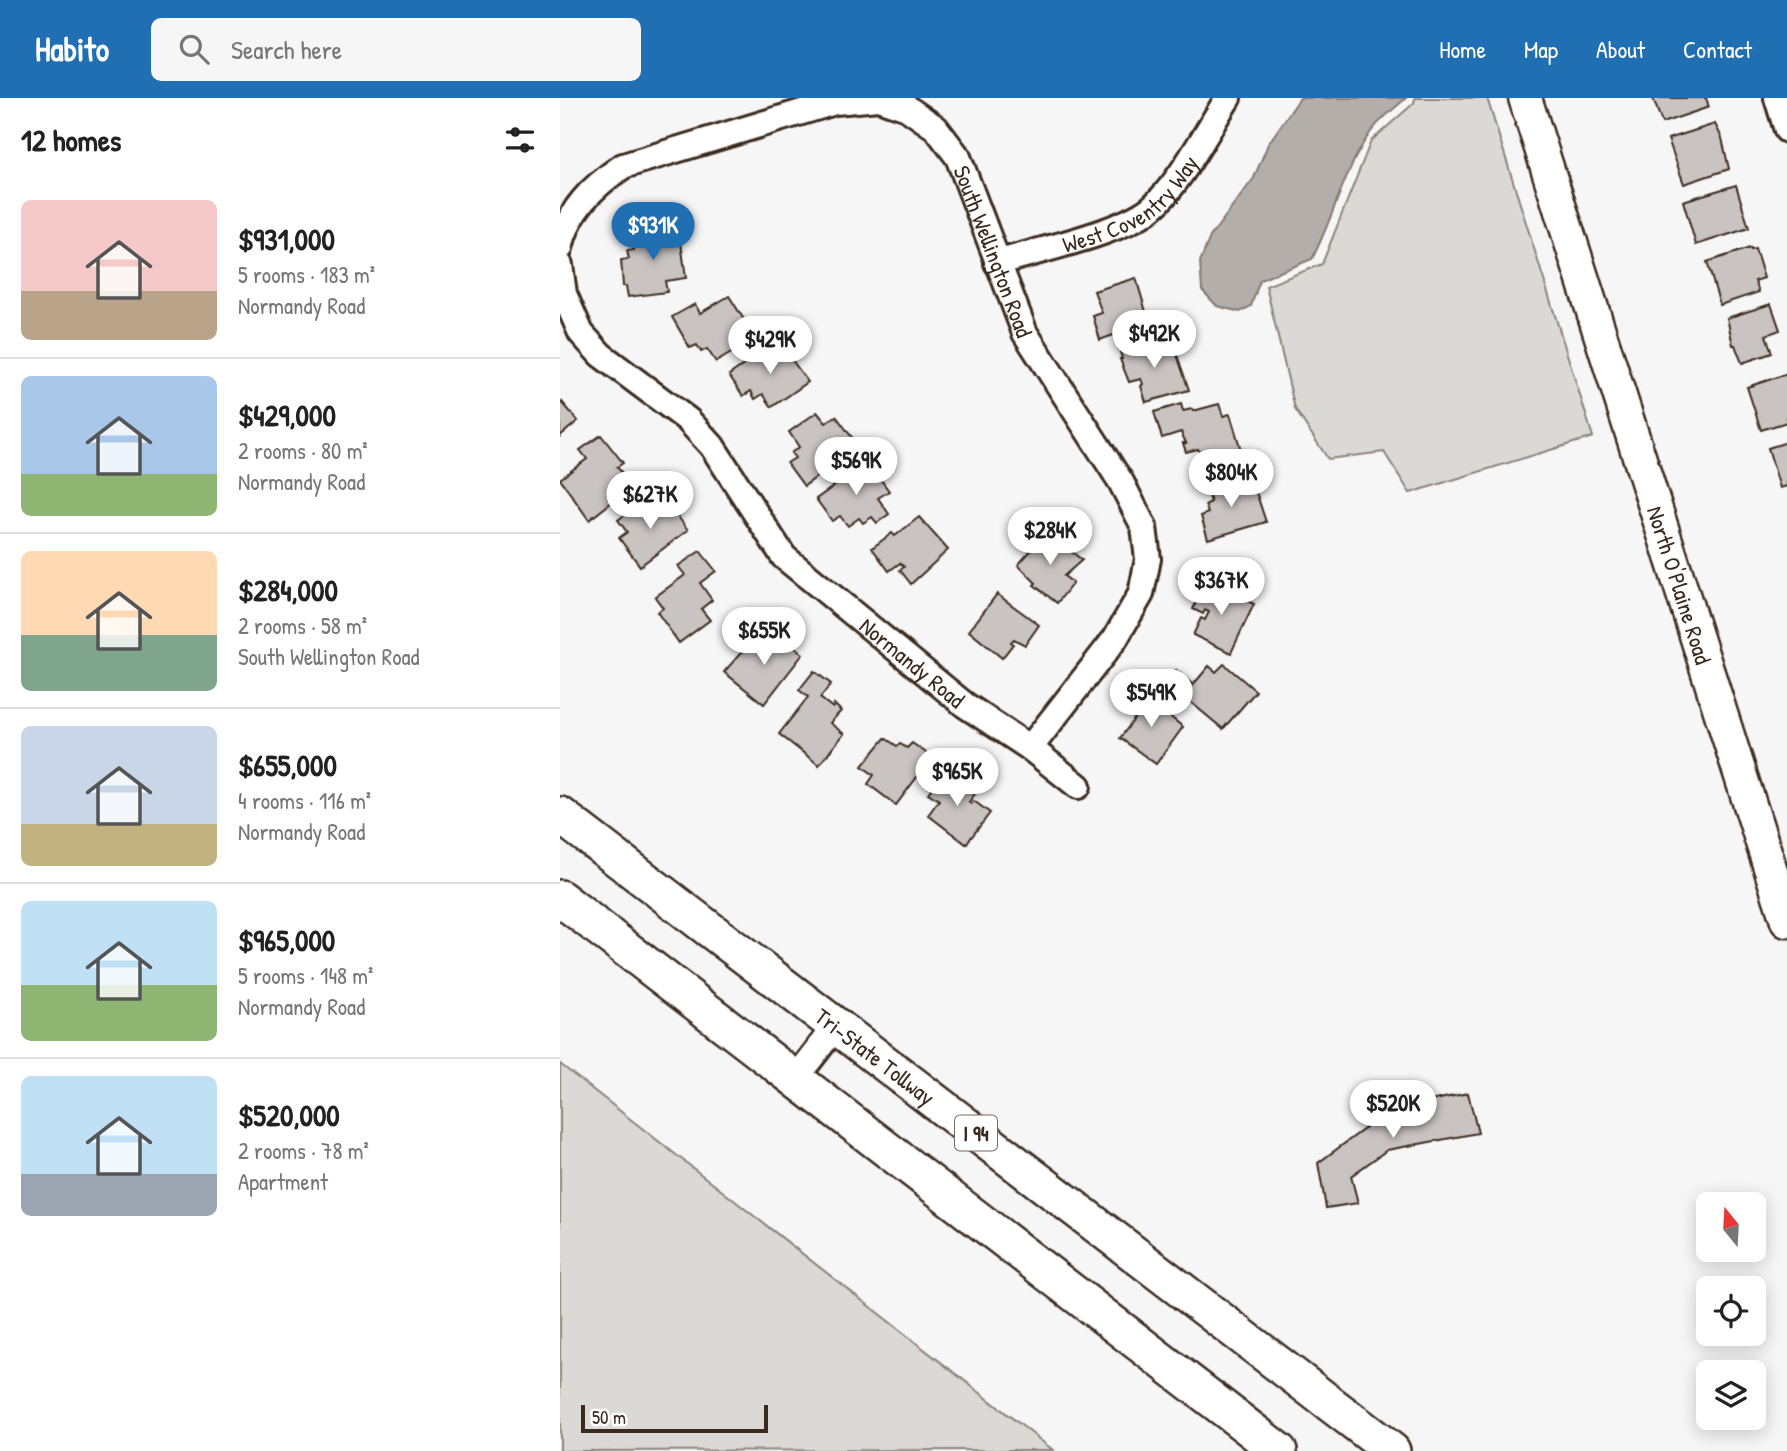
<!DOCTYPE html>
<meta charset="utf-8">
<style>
body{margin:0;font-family:"Patrick Hand",sans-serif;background:#f6f6f6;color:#222;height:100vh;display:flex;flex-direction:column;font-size:26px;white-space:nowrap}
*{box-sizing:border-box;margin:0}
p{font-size:23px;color:#767676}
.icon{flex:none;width:38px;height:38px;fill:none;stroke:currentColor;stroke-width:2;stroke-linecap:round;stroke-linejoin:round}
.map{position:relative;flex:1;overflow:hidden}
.details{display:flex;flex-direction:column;background:#fff;width:560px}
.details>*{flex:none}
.needle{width:46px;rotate:342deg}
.controls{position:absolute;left:1136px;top:1094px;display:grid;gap:14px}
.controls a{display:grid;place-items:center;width:70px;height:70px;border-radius:10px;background:#fff;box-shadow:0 4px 18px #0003;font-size:35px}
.scale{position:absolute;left:21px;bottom:18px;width:187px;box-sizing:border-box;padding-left:7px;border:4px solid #3b2a1e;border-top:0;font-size:19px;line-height:24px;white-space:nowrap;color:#3b2a1e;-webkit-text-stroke:5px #fff;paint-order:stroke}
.price{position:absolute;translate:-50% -60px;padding:0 16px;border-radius:24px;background:#fff;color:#222;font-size:23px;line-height:46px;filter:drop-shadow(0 2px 4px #0008)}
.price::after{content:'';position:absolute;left:50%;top:42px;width:21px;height:16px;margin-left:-10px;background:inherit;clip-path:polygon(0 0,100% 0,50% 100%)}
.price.on{background:#1f6fb2;color:#fff}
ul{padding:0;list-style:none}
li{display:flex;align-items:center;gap:21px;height:175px;padding:0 21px}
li+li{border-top:2px solid #e0e0e0}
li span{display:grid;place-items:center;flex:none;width:196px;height:140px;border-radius:10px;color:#555}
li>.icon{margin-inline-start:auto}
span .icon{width:84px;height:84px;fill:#fffc;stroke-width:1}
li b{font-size:30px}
h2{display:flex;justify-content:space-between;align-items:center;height:84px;padding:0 21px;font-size:30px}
header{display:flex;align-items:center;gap:42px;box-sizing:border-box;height:98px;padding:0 35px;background:#1f6fb2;color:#fff}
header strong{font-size:33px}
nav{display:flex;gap:38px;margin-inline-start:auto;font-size:24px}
.search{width:490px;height:63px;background:#f6f6f6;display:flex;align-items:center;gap:18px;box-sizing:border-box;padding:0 24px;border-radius:10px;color:#767676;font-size:26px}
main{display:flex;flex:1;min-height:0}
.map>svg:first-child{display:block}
.green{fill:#dbd9d6;stroke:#8b827a;stroke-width:2}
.water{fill:#b4aeaa;stroke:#847972;stroke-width:2}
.building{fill:#c9c3c1;stroke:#3b2a1e;stroke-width:2}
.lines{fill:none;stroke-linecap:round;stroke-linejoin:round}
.minor-casing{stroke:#3b2a1e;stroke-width:30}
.major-casing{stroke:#3b2a1e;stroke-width:37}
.highway-casing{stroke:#3b2a1e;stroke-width:40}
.minor{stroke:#fff;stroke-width:24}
.major{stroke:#fff;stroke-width:32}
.highway{stroke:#fff;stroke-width:35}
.labels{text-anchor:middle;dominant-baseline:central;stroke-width:6;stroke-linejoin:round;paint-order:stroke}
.shield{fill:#fff;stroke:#766a62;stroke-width:2}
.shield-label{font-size:21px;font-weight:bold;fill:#3b2a1e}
.street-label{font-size:23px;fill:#3b2a1e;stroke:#fff}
</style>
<header>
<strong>Habito</strong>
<div class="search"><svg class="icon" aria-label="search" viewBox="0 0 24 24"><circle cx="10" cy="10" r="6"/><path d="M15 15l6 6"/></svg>Search here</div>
<nav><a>Home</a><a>Map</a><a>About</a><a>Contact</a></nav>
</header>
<main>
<section class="details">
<h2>12 homes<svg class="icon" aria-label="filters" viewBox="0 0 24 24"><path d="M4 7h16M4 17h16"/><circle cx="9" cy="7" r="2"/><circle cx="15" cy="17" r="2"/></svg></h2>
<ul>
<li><span style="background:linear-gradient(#f6c9c9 65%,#b9a48a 0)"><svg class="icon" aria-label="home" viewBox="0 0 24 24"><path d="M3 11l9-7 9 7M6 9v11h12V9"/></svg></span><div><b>$931,000</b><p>5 rooms · 183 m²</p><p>Normandy Road</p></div></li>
<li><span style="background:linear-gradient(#a9c7e8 70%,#8fb573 0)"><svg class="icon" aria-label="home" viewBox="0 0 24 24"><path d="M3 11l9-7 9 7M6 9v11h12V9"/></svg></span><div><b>$429,000</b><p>2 rooms · 80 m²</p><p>Normandy Road</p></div></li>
<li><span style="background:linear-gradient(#ffd9b3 60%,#7fa58c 0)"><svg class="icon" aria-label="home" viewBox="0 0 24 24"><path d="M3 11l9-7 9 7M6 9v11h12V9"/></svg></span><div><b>$284,000</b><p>2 rooms · 58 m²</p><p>South Wellington Road</p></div></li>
<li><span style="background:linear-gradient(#c9d6e8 70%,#c2b280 0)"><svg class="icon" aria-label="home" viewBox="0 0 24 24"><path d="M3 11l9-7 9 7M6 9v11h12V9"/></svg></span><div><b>$655,000</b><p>4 rooms · 116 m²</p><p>Normandy Road</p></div></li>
<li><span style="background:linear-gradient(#bfe0f5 60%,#8fb573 0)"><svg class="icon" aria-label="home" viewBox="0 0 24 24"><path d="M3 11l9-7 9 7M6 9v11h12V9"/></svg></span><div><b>$965,000</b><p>5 rooms · 148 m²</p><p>Normandy Road</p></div></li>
<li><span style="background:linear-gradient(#bfe0f5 70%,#9aa5b1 0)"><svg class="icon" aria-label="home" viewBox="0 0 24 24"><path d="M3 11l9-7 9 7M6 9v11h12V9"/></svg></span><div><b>$520,000</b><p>2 rooms · 78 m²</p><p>Apartment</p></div></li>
</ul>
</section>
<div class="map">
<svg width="1227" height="1353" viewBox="0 0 1227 1353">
<rect width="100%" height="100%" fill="#f7f6f6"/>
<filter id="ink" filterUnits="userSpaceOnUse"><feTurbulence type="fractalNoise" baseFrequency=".0143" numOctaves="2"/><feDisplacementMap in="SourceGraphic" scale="14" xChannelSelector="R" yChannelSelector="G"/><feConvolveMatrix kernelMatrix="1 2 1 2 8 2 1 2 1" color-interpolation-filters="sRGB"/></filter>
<g filter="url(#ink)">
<g class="green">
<polygon points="855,0 927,0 1033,339 850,395 824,354 768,361 735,311 706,188 762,166 811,43 854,5"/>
<polygon points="0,966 493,1352 0,1353"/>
</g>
<path class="water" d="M740,0h106c-12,11 -29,23 -38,38 -25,37 -35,83 -56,123l-52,21 -9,26 -11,6 -23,-6 -15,-16 -2,-28 10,-25 44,-59 14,-34z"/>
<g class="building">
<polygon points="1093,0 1146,0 1149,9 1102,25"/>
<polygon points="1155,26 1162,40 1169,71 1124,86 1108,41"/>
<polygon points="1176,87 1189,130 1136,147 1123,103"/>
<polygon points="119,130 126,180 105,183 107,194 68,199 66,188 63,188 61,162 69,161 67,153 74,152 72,136"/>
<polygon points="1190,150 1191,152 1195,151 1204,180 1195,183 1199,194 1160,207 1147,164"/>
<polygon points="576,180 589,224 540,242 533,218 542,215 534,193"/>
<polygon points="169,198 188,228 179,233 187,246 156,264 147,251 141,254 137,247 130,250 112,219 135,206 140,215"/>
<polygon points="1211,206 1220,232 1206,237 1212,255 1182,265 1175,247 1173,247 1167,220"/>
<polygon points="585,242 590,255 614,248 629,292 586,304 581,288 583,286 581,281 569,284 560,261 562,261 559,250"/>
<polygon points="218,243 248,284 212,309 203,296 195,301 191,293 183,298 169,277"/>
<polygon points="1227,276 1227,324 1201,332 1187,289"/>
<polygon points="2,304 18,323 0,338 0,306"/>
<polygon points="621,306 623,313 632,311 633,313 659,306 663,318 670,316 681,352 644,363 638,351 626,354 623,345 626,345 621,334 602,340 594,314"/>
<polygon points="257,314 266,325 276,318 299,349 244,388 227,365 235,360 231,355 239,349 229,334"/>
<polygon points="41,337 63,365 57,369 63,376 57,381 66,393 29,422 0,381 27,361 20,352"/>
<polygon points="1227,344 1227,388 1220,390 1208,350"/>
<polygon points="308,364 329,393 318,400 329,416 317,425 312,419 303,425 299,420 288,428 280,418 272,423 256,401"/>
<polygon points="681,379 686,394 695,391 706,424 648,441 641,418 648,415 645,407 651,404 646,390"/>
<polygon points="87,400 98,412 101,409 107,416 113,412 128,432 80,468 59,440 67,434 58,422"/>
<polygon points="359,419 388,452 351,486 340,472 344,469 340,465 329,473 312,450 332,435 335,438"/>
<polygon points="487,434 522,462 504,478 513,485 497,505 474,487 476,485 458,467"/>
<polygon points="140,453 156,473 140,485 152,502 141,511 150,522 119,545 97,514 103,510 95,499 125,477 118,468"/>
<polygon points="646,483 694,506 671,555 633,537 641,520 645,522 649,514 645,512 643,516 633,511"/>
<polygon points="437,496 479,527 465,547 454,541 451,544 453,546 442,560 409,533"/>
<polygon points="223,540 243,556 204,606 164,574 193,541 204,548 209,542 217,547"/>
<polygon points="664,566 696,593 663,631 628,602 621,611 598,593 616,572 633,587 649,568 656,574"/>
<polygon points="254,573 271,586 260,600 273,610 274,606 281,613 270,625 284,636 259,667 219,636 248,599 239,592"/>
<polygon points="583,596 605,611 603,613 623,629 596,666 560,640 575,620 568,615"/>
<polygon points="325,640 337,648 340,646 347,650 352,645 372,659 336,707 308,686 314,677 302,668"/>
<polygon points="384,674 394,682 397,678 417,693 409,704 411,706 414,703 430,715 406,746 368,717 379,702 368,695"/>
<polygon points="908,995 918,1035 827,1052 791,1078 798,1105 766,1110 758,1065 819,1020 815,1001 835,998 837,1010"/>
</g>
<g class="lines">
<defs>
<g id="minor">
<polyline points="1217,0 1227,32"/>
<path id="s1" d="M0,150c8,-38 32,-61 63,-82l212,-64 43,-4 29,10 29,20 22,29 67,176 96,149 23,45 4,32 -7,35 -26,45 -85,109"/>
<path id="s2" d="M437,165c41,-13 120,-29 153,-54 29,-23 57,-79 78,-111"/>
<path id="s3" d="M0,167l4,29 17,39 20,22 87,65 24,26 72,111 181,148 65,43 48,38"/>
<polyline points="235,981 276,928"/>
</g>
<g id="major">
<path id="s4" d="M965,0l262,823"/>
</g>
<g id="highway">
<path id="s5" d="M0,717l832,636"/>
<polyline points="0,800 719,1353"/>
</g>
</defs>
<use href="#minor" class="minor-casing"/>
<use href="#major" class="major-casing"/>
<use href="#highway" class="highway-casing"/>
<use href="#minor" class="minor"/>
<use href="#major" class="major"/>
<use href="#highway" class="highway"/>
</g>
</g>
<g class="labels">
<rect class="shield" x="395" y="1017.5" width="42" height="35" rx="5"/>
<g class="shield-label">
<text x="416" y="1035">I 94</text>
</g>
<g class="street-label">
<text stroke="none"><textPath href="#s2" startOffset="149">West Coventry Way</textPath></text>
<text stroke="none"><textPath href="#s1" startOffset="574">South Wellington Road</textPath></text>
<text stroke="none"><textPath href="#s4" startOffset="511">North O'Plaine Road</textPath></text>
<text stroke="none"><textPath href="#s3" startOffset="544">Normandy Road</textPath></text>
<text stroke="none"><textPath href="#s5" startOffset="397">Tri-State Tollway</textPath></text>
</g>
</g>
</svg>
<div class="controls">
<a><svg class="needle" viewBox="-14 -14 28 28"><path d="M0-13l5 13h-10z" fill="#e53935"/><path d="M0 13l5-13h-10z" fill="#767676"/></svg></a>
<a><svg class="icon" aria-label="locate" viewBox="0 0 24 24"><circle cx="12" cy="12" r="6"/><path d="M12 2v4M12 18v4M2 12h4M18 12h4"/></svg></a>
<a><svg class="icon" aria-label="layers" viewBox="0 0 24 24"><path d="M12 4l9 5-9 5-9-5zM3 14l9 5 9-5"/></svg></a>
</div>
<div class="scale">50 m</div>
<b class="price on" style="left:93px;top:164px">$931K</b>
<b class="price" style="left:594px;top:272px">$492K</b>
<b class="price" style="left:210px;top:278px">$429K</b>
<b class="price" style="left:296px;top:399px">$569K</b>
<b class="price" style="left:671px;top:411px">$804K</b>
<b class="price" style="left:90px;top:433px">$627K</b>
<b class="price" style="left:490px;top:469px">$284K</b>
<b class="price" style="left:661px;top:519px">$367K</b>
<b class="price" style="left:204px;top:569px">$655K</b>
<b class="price" style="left:591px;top:631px">$549K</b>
<b class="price" style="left:397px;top:710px">$965K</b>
<b class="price" style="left:833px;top:1042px">$520K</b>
</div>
</main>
